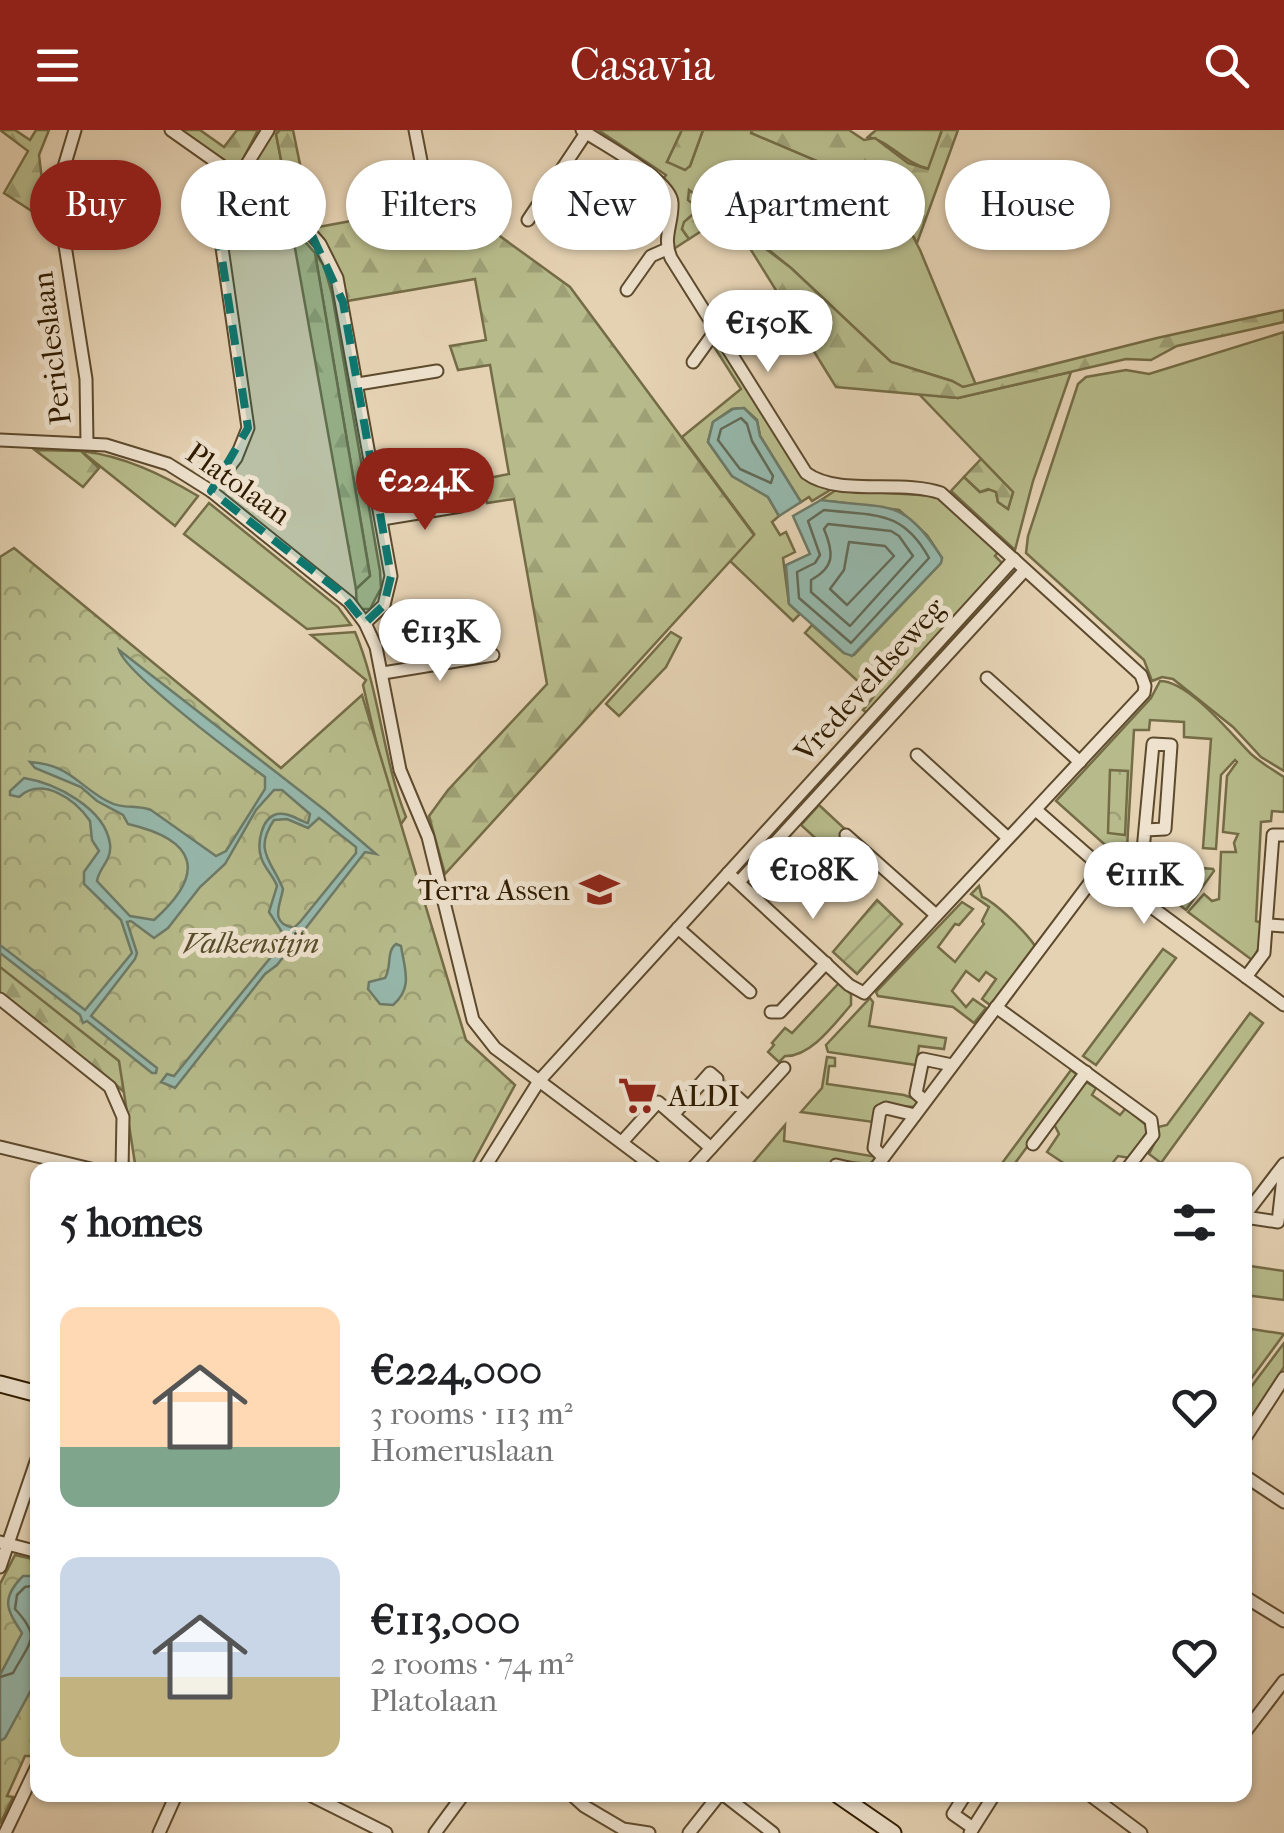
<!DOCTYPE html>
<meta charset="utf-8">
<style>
body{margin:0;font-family:"IM FELL French Canon",serif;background:#f6f6f6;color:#202124;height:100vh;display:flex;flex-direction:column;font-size:38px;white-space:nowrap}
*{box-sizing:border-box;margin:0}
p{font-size:32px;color:#757577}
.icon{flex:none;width:55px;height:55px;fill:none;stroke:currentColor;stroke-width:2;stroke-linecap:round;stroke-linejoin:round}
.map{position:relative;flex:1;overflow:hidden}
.sheet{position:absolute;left:30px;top:1032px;width:1222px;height:640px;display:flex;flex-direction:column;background:#fff;border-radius:20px;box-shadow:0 2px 8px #0004}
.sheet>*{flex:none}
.hud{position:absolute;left:30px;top:30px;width:1225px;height:90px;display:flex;gap:20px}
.price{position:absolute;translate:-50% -85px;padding:0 22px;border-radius:35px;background:#fff;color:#222;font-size:32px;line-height:65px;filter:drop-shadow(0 2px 5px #0008)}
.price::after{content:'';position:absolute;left:50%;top:60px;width:30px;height:22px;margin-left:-15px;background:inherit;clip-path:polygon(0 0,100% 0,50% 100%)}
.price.selected{background:#8f2418;color:#fff}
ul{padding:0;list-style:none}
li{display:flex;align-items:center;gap:30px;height:250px;padding:0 30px}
li span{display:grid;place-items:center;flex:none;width:280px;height:200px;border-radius:20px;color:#555}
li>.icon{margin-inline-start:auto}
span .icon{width:120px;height:120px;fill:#fffc;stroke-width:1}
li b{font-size:42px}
h2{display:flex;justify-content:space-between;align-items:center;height:120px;padding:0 30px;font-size:42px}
.tag{padding:0 35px;border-radius:45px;background:#fff;box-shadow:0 2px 8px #0004;font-size:35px;line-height:90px}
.tag.selected{background:#8f2418;color:#fff}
header{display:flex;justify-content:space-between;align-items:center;height:130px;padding:0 30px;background:#8f2418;color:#fff;font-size:45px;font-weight:600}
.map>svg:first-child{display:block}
.grass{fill:#b7bb8b;stroke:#746c46;stroke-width:2.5}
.forest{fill:url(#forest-firs);stroke:#746c46;stroke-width:2.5}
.park{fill:url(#park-crowns);stroke:#746c46;stroke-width:2.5}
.garden{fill:url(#garden-furrows);stroke:#746c46;stroke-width:2.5}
.water{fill:#96b8ac;stroke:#6d7a67;stroke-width:2.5;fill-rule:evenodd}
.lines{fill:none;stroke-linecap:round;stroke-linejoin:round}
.shore{stroke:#636a56;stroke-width:2.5}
.street-tunnel{stroke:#c1ae8f;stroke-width:11;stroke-dasharray:11 5.5;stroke-linecap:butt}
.street-casing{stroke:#5d4a2d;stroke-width:15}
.secondary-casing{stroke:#301c00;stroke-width:19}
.street{stroke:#eee2ce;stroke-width:11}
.secondary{stroke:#eee2ce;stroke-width:15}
.marked{fill:#0f766e;fill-opacity:0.2;stroke:#0f766e;stroke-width:8;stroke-dasharray:20 12;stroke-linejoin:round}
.labels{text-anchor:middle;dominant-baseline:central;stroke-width:10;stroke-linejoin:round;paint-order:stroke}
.street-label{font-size:30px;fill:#301c00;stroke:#eee2ce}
.poi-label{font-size:30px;fill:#301c00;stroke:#eee2ce;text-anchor:end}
.park-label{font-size:30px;font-style:italic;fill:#584c2a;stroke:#eee2ce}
</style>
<header><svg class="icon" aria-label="menu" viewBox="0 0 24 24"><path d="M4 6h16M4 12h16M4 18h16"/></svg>Casavia<svg class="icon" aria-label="search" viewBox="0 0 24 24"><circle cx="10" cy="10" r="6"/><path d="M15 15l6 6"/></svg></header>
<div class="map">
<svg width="1284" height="1703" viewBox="0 0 1284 1703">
<defs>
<pattern id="forest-firs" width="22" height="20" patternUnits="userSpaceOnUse" patternTransform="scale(2.5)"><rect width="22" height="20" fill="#b7bb8b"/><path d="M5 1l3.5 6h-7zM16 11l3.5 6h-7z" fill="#9ea076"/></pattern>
<pattern id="park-crowns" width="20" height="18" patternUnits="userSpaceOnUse" patternTransform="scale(2.5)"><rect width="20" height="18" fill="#b7bb8b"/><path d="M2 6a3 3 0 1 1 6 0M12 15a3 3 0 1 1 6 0" fill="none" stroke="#9ea076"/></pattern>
<pattern id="garden-furrows" width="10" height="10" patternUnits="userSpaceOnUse" patternTransform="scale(2.5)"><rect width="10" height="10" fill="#b7bb8b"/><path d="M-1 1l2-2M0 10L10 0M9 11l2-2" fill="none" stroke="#9ea076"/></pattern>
</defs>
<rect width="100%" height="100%" fill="#e5d2b3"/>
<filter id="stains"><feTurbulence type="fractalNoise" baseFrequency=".002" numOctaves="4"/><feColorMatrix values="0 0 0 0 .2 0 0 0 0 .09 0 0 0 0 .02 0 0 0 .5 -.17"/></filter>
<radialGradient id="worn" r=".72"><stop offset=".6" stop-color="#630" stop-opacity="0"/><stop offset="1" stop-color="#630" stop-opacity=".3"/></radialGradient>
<g class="grass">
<polygon points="272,0 280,0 276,4 290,76 248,45 247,40"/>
<path d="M598,0h84l-15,32 23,4 13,-36h49v3l138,59 30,58 56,135 -13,2 -11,-6 -61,-19 -100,-94 -64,-52 -27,-7 -18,20 7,10 -17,11c-3,-27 13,-48 -9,-71l3,-4z"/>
<path d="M876,0h66l-13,39c-27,-7 -39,-28 -61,-32z"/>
<polygon points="315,123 324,136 332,164 380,441 381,458 370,479 357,479 356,459 370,445"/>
<polygon points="1284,202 1284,641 1261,627 1233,597 1173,549 1162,547 1152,551 1144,530 1026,423 1028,406 1078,254 1086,247 1126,240 1149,244"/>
<polygon points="717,211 801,344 823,357 835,357 812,371 809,367 801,372 760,306 757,290 744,278 732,279 713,292 708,312 732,346 768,367 779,386 772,392 780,405 786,402 795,422 783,428 789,474 800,484 793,491 730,431 754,404 682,307 741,259 711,212"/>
<polygon points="1071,242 1033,351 1015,420 951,361 964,347 980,362 991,359 996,362 998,372 1008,379 1013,362 919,264 958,268"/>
<path d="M81,321c43,5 80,23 117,45l-23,30z"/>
<polygon points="836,360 937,366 999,421 995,426 1002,433 867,583 863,580 874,566 805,503 812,495 844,523 854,525 940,434 942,428 927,405 899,380 821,370"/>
<polygon points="209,373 338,477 351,495 307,499 184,404"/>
<polygon points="1015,441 1016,443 866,607 863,604"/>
<path d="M355,502c25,59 27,125 51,185l-5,7 -11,-22 -27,-117 3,-5 -55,-45z"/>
<polygon points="671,502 681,508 666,537 619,586 606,574"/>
<path d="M1160,551c29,0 71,53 91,73 10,9 22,16 33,23v35l-12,-1 -1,10 -10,1 -5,99 6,2 -2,23 -8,14 -64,-48 16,-18 8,7 7,-2 2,-47h15l-2,-9 4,-9 -15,-2 4,-56 10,-14 -2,-2 -14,15 -5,74 -13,-1 8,-109 -27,-2v-15l-34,-2 -1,10h-15l-7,118 10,-1v11l-6,10 -75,-67 95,-103z"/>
<polygon points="819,675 846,700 846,709 841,717 866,739 858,747 801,695"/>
<polygon points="1155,734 1213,739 1214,741 1186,780 1142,746"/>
<path d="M979,756l3,11c12,4 45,36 53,49l-45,59 -8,-6 14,-20 -10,-7 -7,9 -13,-10 -14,20 14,16 7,-8 13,9 -12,15 -21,-16 -75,-11 -2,-4 86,-90 11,7 -14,16 -4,-1 -17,23 17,15 29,-38 -2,-3 7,-14 -18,-13z"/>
<polygon points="1163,819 1176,828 1096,935 1083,926"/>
<path d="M839,853l12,11v11c-16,18 -40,52 -66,51l-6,6 -11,-10 6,-7 -2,-2 13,-15 7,5z"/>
<polygon points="870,868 873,872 869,896 946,908 944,919 919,916 916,935 828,922 826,915"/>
<polygon points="1250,883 1263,893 1161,1033 1149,1024 1156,1010 1158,997 1167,995"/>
<polygon points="827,927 835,928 835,936 829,936 827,954 904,965 921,971 915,977 880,975 873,992 801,982 822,958"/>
<polygon points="1071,940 1079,946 1010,1040 997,1040"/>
<polygon points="1083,950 1096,958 1092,965 1120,985 1126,978 1146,995 1147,1002 1130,1028 1118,1026 1107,1040 1074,1040 1047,1022 1059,1004 1053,992"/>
<polygon points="785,995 784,1011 877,1027 870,1034 833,1030 831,1040 747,1040"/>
<polygon points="1250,1136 1284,1141 1284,1170 1245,1165"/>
<polygon points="1245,1198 1284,1204 1245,1257 1245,1245 1250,1238 1245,1233"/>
<polygon points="1284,1213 1284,1237 1253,1284 1245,1278 1245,1265"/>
</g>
<g class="forest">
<polygon points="0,0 15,0 30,10 36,0 49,0 39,25 47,91 4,63 28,21"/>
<polygon points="180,0 200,0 224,17 237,0 258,0 241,33 230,35"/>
<polygon points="280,0 293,0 313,98 453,72 570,157 754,405 445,744 429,686 448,660 547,554 514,369 487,373 486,369 476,364 474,351 509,344 490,235 458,240 450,216 486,210 475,149 347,171 341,149 312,98 290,76 276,4"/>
<polygon points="682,0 703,0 690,36 685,40 667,32"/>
<polygon points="752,0 849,0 864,10 875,8 908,33 928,39 942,0 958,0 917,113 890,62 751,3"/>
<polygon points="689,60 791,138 891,232 952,251 963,257 1157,208 1284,180 1284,192 1177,216 1151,230 1126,229 958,268 836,257 738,99 720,89 689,109 682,99 684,92 699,79 688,70"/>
<polygon points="291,96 315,123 370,446 356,459"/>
<polygon points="35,320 81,321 99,338 83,357"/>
<polygon points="981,329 1013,362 1008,379 998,372 996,362 988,359 980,362 964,347"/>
<polygon points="0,823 97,900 169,1002 115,954 0,866"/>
</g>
<g class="park">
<polygon points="14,418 281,638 362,565 466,910 515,955 469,1040 136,1040 119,931 0,837 0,427"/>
<polygon points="1110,640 1128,641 1125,705 1108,703"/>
<polygon points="15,1425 37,1430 38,1599 34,1607 37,1608 32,1626 25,1626 7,1666 13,1667 0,1694 0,1454"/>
</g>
<polygon class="garden" points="877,770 902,794 857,844 833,822"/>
<g class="water">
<polygon points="744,278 757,291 760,306 801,372 779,386 768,367 732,346 708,312 713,292 733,279"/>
<path d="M821,370c67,10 81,-5 121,58l-1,5 -89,93 -8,-3 -55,-49 -3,-39 24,-11 -17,-38z"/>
<path d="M119,520l207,161 50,43 -11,-2 -88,113 -12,9 -90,114 -14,-6 6,-8 7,2 110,-135v-6l-15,-23 8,-26c-4,-11 -13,-18 -16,-29 -4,-13 0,-39 16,-43 11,-2 21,6 31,9l2,-9 -28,-24h-8l-18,20 -31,54 -25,23 -32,41 -14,10 -23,-17 -4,1 10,31 -2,6 -44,57 66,52 -1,5h-4l-65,-52 -4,2 -3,-8 -80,-62v-8l85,65 47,-57 -11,-33 -37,-36v-12l15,-21 -7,-11 -2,-19c-15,-22 -48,-45 -71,-24l-9,-2v-4l14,-13c31,5 81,30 86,66 2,17 -11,23 -13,37l33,35 24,4c53,-47 43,-80 -26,-96l-5,-9 -26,-14 -16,-14 -46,-19 -5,-6c41,3 47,23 77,39 16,9 29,3 44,9l65,46 10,-5 39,-62v-12c-26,-19 -139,-103 -146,-127zM319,688l37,29v6l-56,69 -6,6c-25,-5 -14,-22 -11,-39 -11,-28 -30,-38 -9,-69l13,-1 21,9z"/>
<path d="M396,814l5,2c4,24 12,42 -8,59l-13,-1 -12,-15 1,-7 16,-4c7,-11 1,-27 11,-34z"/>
<path d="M23,1446h14v103l-32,59 -5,3v-66l22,-42c-15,-23 -22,-34 1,-57z"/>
</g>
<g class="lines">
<g class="shore">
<polygon points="741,288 747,294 752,311 773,346 771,353 740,339 718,310 721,299"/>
<path d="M824,380c50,6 78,-1 105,48l-78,85 -52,-45 -2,-26 18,-9 5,-8 -12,-34z"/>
<path d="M828,394l63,7 8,5 14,20 -63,70 -39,-34v-12c24,-13 23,-27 13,-51z"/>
<polygon points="849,412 885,416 894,426 847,475 830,459 844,440"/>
<path d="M0,1547l13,-4c17,-32 29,-35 2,-64l2,-14 8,-8 13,-2"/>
</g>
<polyline class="street-tunnel" points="717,949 737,967"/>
<defs>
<g id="street">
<polyline points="75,0 61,47 59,77 86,249 87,313"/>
<polyline points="171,0 300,91 320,114 337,148 391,446 384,475 365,493"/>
<polyline points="415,0 422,36"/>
<path d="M582,0c20,14 90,50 90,73 1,20 -10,35 -1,55l135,215c32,24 96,6 135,20l200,182 4,11 -1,7 -280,300 -15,-8 -121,-112"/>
<polyline points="528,90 586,3"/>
<polyline points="627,160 651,126 667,119"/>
<polyline points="693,232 716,200"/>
<polyline points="358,254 437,241"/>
<polyline points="0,310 106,315 168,334 211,361 349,472 365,493 376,517 400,640 428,707 473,890 495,918 658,1040"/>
<polyline points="211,361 236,328 248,298 217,83 268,0"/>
<polyline points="382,389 461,376"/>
<polyline points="383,543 493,525"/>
<polyline points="987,548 1080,632"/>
<polyline points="917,625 1008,708"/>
<polyline points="1036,680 1123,756 1284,875"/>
<polyline points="846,705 936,785"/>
<polyline points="739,752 1025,440"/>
<polyline points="1123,756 1142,731 1153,614 1171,615 1165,699 1145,700"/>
<polyline points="1269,795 1284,796"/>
<polyline points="678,798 750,862"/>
<polyline points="1246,847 1264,823 1273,705 1284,705"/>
<polyline points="0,869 110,957 123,987 122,1040"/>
<polyline points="996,877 1151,990 1153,1005 1126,1040"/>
<polyline points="771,882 780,882 826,833"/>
<polyline points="737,967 748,977"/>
<polyline points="925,971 916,963 923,929 952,935"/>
<polyline points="673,985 710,943 717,949"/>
<polyline points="622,1012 658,972 711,1018"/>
<polyline points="1033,1014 1086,942"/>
<polyline points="0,1017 95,1040"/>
<polyline points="883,1027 874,1018 880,981 886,978 915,985"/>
<polyline points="483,1040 539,951 1014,429"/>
<polyline points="691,1040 784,938"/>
<polyline points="836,1040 836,1035 857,1040"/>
<polyline points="874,1040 1101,738"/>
<polyline points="1245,1085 1284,1034"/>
<polyline points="1245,1087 1278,1092 1283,1048 1277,1044"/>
<polyline points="1245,1308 1284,1248"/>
<polyline points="1245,1346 1284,1372"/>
<polyline points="0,1412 38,1422"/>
<polyline points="0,1437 38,1326"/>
<polyline points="1245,1467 1284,1491"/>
<polyline points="1245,1602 1284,1551"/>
<polyline points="310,1665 386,1703"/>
<polyline points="572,1665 584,1676 623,1699 649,1703"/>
<polyline points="724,1665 773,1703"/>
<polyline points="965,1665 953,1684 973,1698"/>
<polyline points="1090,1665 1141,1703"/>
<polyline points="5,1703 38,1634"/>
<polyline points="159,1703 176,1665"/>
<polyline points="435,1703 463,1665"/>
<polyline points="689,1703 719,1665"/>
<polyline points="970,1703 994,1665"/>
</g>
<g id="secondary">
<polyline points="0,1254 38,1264"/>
<polyline points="838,1665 893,1703"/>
</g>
</defs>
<use href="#street" class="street-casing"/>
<use href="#secondary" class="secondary-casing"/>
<use href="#street" class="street"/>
<use href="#secondary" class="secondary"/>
</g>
<path class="marked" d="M237,47l73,54 33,71 48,274 -7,29 -19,18 -26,-32 -128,-100 37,-63 -32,-208z"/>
<defs>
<symbol id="university-bare" viewBox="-9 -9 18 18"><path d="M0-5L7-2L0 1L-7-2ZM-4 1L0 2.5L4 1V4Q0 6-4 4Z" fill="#8f2418" stroke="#eee2ce" stroke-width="2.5" paint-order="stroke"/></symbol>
<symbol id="supermarket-bare" viewBox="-9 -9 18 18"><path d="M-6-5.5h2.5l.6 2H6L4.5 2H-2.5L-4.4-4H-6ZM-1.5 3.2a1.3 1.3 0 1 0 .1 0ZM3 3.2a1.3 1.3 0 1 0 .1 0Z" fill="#8f2418" stroke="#eee2ce" stroke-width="2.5" paint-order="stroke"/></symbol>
</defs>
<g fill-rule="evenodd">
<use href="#university-bare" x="572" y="732" width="55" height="55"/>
<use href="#supermarket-bare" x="610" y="938" width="55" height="55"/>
</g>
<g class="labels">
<g class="street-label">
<text transform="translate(52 218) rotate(-97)">Pericleslaan</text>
<text transform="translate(238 354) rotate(35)">Platolaan</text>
<text transform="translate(870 550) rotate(-48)">Vredeveldseweg</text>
</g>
<g class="poi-label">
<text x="570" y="760">Terra Assen</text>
<text x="668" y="966" text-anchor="start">ALDI</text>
</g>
<g class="park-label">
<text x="251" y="813">Valkenstijn</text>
</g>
</g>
<rect width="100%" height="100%" filter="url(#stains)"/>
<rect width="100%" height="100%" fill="url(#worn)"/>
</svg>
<b class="price" style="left:768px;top:245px">€150K</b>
<b class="price selected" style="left:425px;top:403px">€224K</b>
<b class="price" style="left:440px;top:554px">€113K</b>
<b class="price" style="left:813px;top:792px">€108K</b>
<b class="price" style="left:1144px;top:797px">€111K</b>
<div class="hud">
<a class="tag selected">Buy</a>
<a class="tag">Rent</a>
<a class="tag">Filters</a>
<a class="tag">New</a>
<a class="tag">Apartment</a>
<a class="tag">House</a>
</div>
<section class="sheet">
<h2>5 homes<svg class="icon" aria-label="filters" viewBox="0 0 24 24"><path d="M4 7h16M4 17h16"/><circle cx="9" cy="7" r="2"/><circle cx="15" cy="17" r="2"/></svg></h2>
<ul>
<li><span style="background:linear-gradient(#ffd9b3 70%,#7fa58c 0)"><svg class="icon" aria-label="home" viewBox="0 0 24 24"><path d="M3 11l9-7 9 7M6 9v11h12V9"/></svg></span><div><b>€224,000</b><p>3 rooms · 113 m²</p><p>Homeruslaan</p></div><svg class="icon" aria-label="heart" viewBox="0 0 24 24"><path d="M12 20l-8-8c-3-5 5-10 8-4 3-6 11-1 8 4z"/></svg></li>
<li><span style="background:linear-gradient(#c9d6e8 60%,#c2b280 0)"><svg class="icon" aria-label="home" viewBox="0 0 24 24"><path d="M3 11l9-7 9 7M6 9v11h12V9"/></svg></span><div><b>€113,000</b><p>2 rooms · 74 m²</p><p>Platolaan</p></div><svg class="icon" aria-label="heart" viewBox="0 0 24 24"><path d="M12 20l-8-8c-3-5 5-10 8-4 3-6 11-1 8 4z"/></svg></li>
</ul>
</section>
</div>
